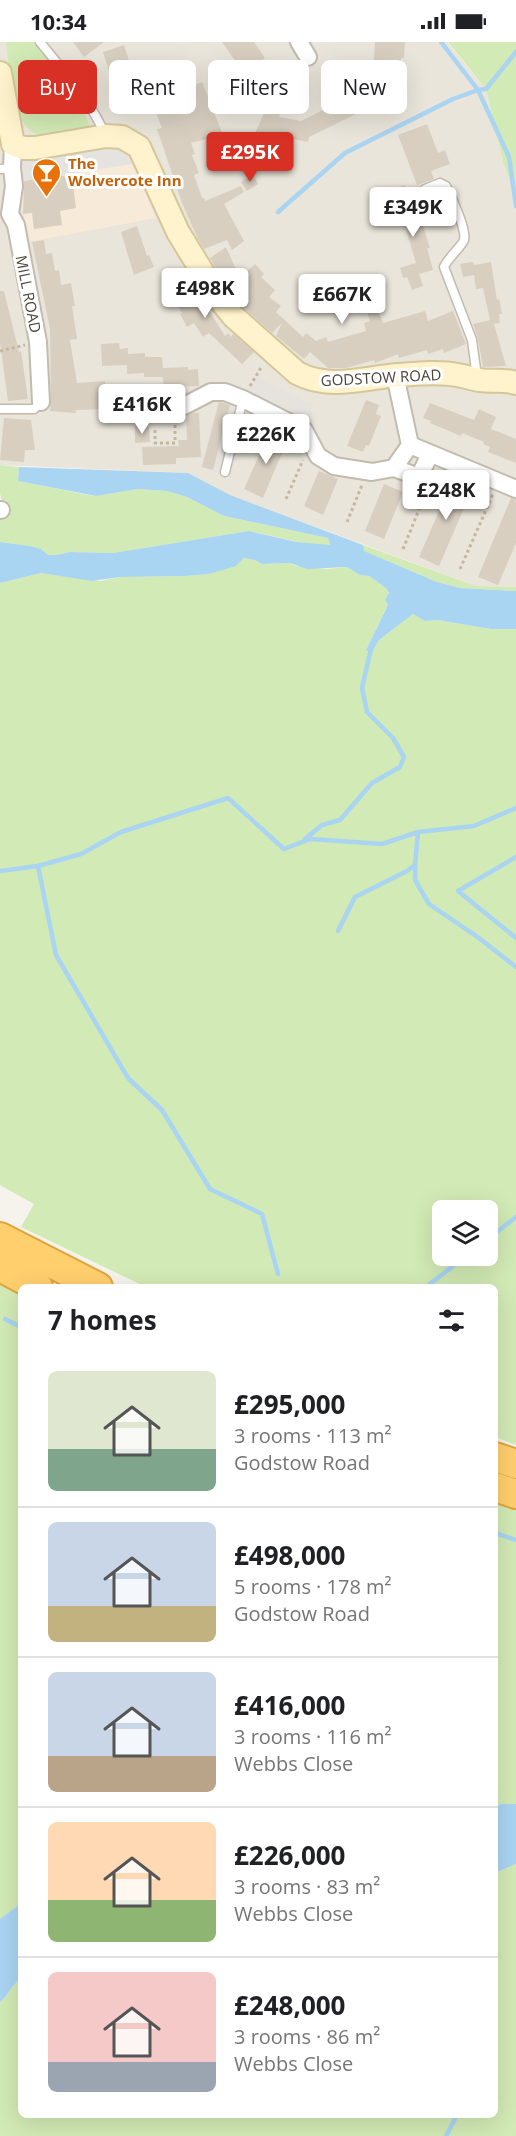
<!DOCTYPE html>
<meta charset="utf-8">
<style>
body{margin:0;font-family:"Open Sans",sans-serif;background:#f2f2f2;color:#202124;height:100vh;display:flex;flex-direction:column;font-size:22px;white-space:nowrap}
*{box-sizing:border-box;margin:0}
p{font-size:20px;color:#757577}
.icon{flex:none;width:33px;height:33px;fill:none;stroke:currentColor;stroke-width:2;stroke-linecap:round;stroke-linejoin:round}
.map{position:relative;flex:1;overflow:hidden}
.sheet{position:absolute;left:18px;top:1242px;width:480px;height:834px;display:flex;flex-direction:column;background:#fff;border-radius:9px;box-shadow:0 6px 24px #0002}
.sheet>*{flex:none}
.top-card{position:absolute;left:18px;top:18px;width:480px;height:54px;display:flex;gap:12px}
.controls{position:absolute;left:432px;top:1158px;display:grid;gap:12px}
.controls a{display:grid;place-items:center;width:66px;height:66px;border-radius:9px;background:#fff;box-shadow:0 6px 24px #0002;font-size:30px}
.price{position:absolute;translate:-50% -51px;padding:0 14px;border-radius:6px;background:#fff;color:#222;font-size:20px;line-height:39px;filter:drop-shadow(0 2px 3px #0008)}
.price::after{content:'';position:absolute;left:50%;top:36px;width:18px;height:14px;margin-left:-9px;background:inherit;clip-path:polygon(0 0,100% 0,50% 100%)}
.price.current{background:#d93025;color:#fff}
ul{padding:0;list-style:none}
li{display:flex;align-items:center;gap:18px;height:150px;padding:0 30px}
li+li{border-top:2px solid #e0e0e0}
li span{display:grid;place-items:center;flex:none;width:168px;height:120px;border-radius:9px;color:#555}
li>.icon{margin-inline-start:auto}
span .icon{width:72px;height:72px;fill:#fffc;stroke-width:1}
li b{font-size:26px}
h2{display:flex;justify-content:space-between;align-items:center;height:72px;padding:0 30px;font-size:26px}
.tag{padding:0 21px;border-radius:9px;background:#fff;box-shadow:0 6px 24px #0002;font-size:21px;line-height:54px}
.tag.current{background:#d93025;color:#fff}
.status{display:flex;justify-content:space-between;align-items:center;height:42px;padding:0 30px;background:#fff;direction:ltr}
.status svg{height:16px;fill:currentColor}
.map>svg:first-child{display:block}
.residential{fill:#eae5da}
.commercial{fill:#f7ead8}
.industrial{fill:#e6e2dd}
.green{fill:#d2eab5;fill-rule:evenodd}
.parking{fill:#e5e3e0}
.water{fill:#a9d4f2}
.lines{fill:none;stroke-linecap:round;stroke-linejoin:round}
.stream{stroke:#a9d4f2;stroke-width:4.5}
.building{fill:#d8cfc1}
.lane-casing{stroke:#c2bbae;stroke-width:11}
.street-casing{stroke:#c2bbae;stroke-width:20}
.secondary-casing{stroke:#d6c79b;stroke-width:26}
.highway-casing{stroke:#e0a43c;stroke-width:32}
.path{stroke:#c4b79f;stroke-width:3;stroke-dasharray:3 3;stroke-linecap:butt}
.lane{stroke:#fff;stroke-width:8}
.street{stroke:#fff;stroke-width:16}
.secondary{stroke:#fff3cd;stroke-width:22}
.highway{stroke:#ffcf6e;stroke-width:28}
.labels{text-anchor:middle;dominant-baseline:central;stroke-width:6;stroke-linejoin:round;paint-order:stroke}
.food-label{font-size:15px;font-weight:bold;fill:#c56008;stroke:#fff;text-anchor:start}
.street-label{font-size:15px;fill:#4b4439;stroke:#fff}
</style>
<div class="status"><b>10:34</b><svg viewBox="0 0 49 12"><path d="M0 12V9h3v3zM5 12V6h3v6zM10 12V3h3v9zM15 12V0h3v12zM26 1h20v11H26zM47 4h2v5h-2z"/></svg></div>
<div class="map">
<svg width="516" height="2094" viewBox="0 0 516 2094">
<rect width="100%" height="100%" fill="#f6f3ec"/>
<polygon class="residential" points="0,0 447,0 486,47 503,120 516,154 516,545 476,544 230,453 188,431 0,423"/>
<polygon class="commercial" points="122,108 133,122 156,176 28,200 15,116"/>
<g class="industrial">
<polygon points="255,335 313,363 307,379 246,350"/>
<polygon points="220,354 257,369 229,436 200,425"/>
</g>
<g class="green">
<path d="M6,0h28c14,18 57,69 56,89 -16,3 -35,9 -51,4 -29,-9 -29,-68 -33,-93z"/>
<polygon points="448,0 516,0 516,154 503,120 486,47"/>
<polygon points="0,423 19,425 18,439 88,453 96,454 138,447 167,449 187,455 224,474 328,496 330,504 299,500 249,489 113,511 70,510 57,513 48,513 41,507 30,504 0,500 0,477 5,475 0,451"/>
<polygon points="363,503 476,544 516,545 516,549 460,546 437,540 363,509"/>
<path d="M243,516l12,2 7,4 28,-1 6,3 31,3 20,-2 13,8 9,1 17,12 3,6 -1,10 -22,46 5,4 8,-14 34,-26 12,7 13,-1 53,9h25v816l-21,-8v-150h-349l-125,-60 13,-23 -34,-19v-602l41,-10 60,8 19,-4 66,-1 23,-2zM442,1168h46v46h-46z"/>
<polygon points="0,1236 21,1247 21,1861 0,1877"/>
<polygon points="495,1455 516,1462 516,1762 502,1762 495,1765"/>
<path d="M516,1822v272h-516v-134c9,-7 11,-17 21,-23v136h474v-242z"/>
</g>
<polygon class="parking" points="114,103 122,108 133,122 18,140 15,116"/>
<g class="water">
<polygon points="19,425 188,431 230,453 363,503 364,509 437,540 460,546 516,549 516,587 491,587 438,578 425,579 413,572 379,598 371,612 366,608 386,567 388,562 385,558 389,551 386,546 369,534 360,533 347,525 307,527 290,521 262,522 255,518 244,516 236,524 209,532 186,534 120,535 92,539 41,531 0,541 0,500 30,504 41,507 48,513 57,513 70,510 113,511 249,489 297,500 330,503 328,496 224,474 187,455 167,449 138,447 96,454 18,439"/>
<polygon points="502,1762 516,1762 516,1822 495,1831 495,1765"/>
<path d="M21,1861v76c-10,6 -12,16 -21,23v-83z"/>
</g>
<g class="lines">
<g class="stream">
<polyline points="441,0 478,48 509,115 516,164"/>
<polyline points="278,170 345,111 453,57 478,48 486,47 516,10"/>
<polyline points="305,797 322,783 340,778 372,741 400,725 404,715 393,696 367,670 362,646 371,607"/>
<polyline points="516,815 458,849 516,896"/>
<polyline points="415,823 415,838 429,862 479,896 516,925"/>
<polyline points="0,829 38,824"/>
<polyline points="338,889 355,855 407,829 415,823 418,790"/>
<polyline points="488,1197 516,1175"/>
<polyline points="278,1232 262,1172 210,1147 162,1068 128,1036 56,913 38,824 81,812 121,790 228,756 284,807 310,797 382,802 418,790 474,784 516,766"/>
<polyline points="426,1245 466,1214"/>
<polyline points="5,1277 21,1285"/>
<polyline points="495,1491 516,1498"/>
<polyline points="446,2094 457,2073"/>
</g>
</g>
<g class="building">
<polygon points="73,0 104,0 84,15"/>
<polygon points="222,0 254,0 265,16 255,23 264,36 260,39 283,67 279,75 301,79 341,59 373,31 375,0 405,0 404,16 401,16 400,42 391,42 358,71 309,95 308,100 275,93 268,107 255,91 264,71 241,44 235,48 225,33 239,24"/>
<polygon points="124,3 137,44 144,42 150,59 133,64 130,55 119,59 103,10"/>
<polygon points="202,40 223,93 191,101 195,112 192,113 199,131 194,133 202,156 204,156 205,159 241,144 244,150 224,162 244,199 232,208 227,198 204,207 198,197 182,161 157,87 162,86 152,61"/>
<polygon points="427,82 438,111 445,108 450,122 431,129 434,137 417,143 398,93"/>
<polygon points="61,133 68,136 69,144 73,143 76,166 60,169 62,183 34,187 32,171 23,172 24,139"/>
<polygon points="253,133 258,142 247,149 241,140"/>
<polygon points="405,143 417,176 420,175 430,206 427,206 433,228 419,232 423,244 412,248 407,235 403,236 400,226 416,221 403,177 401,178 390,148"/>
<polygon points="137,184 147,214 149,213 154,225 134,233 121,190"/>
<polygon points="44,198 46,212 52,211 55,229 59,228 61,243 71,241 75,264 72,264 77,297 70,298 77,341 105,339 107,367 76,368 76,371 50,369 51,359 50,287 32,200"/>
<polygon points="226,205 240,236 255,222 264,232 261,235 275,248 269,255 281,264 276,270 303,295 306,291 316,299 326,295 328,300 366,289 364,281 370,279 363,258 373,255 383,281 425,269 428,279 453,269 466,302 444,311 443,307 428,312 427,308 399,316 398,312 375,321 374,318 346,326 328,326 310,310 304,317 276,294 282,281 272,291 243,265 228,246 210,216"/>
<polygon points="473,220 474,223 491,220 497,258 499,257 502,272 499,272 500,281 494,282 506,324 483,325 478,297 473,282 490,278 483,246 476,247 474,233 463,235 460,222"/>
<polygon points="181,234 196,257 200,254 225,294 228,291 231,295 233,292 254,310 242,322 209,291 203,295 194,281 187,285 180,272 182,271 165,244"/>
<polygon points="0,249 4,249 19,310 21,309 28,357 8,359 0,300"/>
<polygon points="119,301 120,307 128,306 128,312 145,311 145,315 162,315 163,326 188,325 188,328 198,327 199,344 164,345 163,335 144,335 144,331 127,332 127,323 102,324 101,302"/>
<polygon points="366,358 379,363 376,372 381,374 369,404 366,403 363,410 347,404"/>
<polygon points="219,360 230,363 213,428 202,425"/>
<polygon points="430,361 474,378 479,367 496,375 491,387 516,397 516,421 488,410 490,405 483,402 484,400 462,391 461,394 430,381 431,379 423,376"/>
<polygon points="193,371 199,371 201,415 176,416 176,422 143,423 142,405 179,404 178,398 187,398 186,374"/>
<polygon points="4,376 31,378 35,408 25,408 24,420 0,418"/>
<polygon points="135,384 149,385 150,400 135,401"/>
<polygon points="270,389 288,397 263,456 244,447"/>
<polygon points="319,429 338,437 323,473 304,464"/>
<polygon points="454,435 474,443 439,524 419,515"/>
<polygon points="384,442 403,450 384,497 365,489"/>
<polygon points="511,456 516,457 516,501 498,543 478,535"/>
</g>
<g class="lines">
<defs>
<g id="lane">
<path d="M40,0c21,26 53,62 65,93"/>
<polyline points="0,127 12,126"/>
<path d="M425,147l15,-6 6,3c5,11 21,43 18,54 -2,6 -16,18 -20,27l28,73 5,37"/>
<polyline points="0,367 34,367 41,360"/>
<polyline points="225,430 243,357"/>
</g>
<g id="street">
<polyline points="299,0 308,15"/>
<polyline points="13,102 12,126 14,144 10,172 16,183 38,300 41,360"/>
<polyline points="125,353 164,362 184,364 211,350 225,350 243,357 304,388 318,414 334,424 372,430 394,426 410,403 395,333"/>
<polyline points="410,403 516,447"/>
<polyline points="394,426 419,435 430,412"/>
<polyline points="0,468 1,468"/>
</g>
<path id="secondary" d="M0,31l13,71 10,4h12l71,-12 16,1 17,10 39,85 39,64 16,20 64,57c32,17 67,5 100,2 19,-1 41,-4 60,0 8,1 15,4 23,5 12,2 23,-1 36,3"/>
<g id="highway">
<polyline points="0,1195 98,1245"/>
<polyline points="0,1225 38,1245"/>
<polyline points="495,1415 516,1422"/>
<polyline points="495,1445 516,1452"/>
</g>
</defs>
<use href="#lane" class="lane-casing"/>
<use href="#street" class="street-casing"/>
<use href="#secondary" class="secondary-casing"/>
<use href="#highway" class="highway-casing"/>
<g class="path">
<polyline points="0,309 25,303"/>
<polyline points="250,344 262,324"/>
<polyline points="155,388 155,401 175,401 175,378"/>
<polyline points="286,457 303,418"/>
<polyline points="347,480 362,443"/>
<polyline points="403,507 427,448"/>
<polyline points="460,527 493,452"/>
</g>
<use href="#lane" class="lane"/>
<use href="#street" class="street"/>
<use href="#secondary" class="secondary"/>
<use href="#highway" class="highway"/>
</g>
<defs>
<symbol id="bar-pin" viewBox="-11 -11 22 30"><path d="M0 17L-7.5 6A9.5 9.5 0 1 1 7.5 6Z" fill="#e8710a" stroke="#fff"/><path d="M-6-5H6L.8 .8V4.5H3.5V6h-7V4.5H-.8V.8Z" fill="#fff"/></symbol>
</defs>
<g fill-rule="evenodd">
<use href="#bar-pin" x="30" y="114" width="33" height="45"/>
</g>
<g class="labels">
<g class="food-label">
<text x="68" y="121">The<tspan x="68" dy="17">Wolvercote Inn</tspan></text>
</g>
<g class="street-label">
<text transform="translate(29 252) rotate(79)">MILL ROAD</text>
<text transform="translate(381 335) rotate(-3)">GODSTOW ROAD</text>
</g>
</g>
</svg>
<div class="controls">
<a><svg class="icon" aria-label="layers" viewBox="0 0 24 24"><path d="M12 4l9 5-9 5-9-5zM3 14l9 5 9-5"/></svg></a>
</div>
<b class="price current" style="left:250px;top:141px">£295K</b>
<b class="price" style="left:413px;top:196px">£349K</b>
<b class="price" style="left:205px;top:277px">£498K</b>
<b class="price" style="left:342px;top:283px">£667K</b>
<b class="price" style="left:142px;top:393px">£416K</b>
<b class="price" style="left:266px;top:423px">£226K</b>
<b class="price" style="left:446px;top:479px">£248K</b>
<div class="top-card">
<a class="tag current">Buy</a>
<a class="tag">Rent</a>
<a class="tag">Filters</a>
<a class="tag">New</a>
</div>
<section class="sheet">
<h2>7 homes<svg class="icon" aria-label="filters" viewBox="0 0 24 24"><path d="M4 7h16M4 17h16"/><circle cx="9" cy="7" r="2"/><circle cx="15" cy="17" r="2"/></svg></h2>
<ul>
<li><span style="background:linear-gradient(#dfe7d0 65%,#7fa58c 0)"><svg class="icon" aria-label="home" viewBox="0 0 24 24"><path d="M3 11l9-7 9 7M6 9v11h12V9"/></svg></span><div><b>£295,000</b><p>3 rooms · 113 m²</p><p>Godstow Road</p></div></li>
<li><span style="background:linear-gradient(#c9d6e8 70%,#c2b280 0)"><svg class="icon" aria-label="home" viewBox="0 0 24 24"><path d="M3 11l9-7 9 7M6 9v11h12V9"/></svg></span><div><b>£498,000</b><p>5 rooms · 178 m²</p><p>Godstow Road</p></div></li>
<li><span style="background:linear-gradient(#c9d6e8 70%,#b9a48a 0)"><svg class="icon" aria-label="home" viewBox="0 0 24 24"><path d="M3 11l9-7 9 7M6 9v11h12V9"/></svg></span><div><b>£416,000</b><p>3 rooms · 116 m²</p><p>Webbs Close</p></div></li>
<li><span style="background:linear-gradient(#ffd9b3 65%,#8fb573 0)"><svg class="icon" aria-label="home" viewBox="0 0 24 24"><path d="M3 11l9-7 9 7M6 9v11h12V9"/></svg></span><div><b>£226,000</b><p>3 rooms · 83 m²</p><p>Webbs Close</p></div></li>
<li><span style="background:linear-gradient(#f6c9c9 75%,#9aa5b1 0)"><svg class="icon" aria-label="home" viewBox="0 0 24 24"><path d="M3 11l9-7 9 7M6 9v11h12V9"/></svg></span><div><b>£248,000</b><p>3 rooms · 86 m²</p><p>Webbs Close</p></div></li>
</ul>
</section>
</div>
